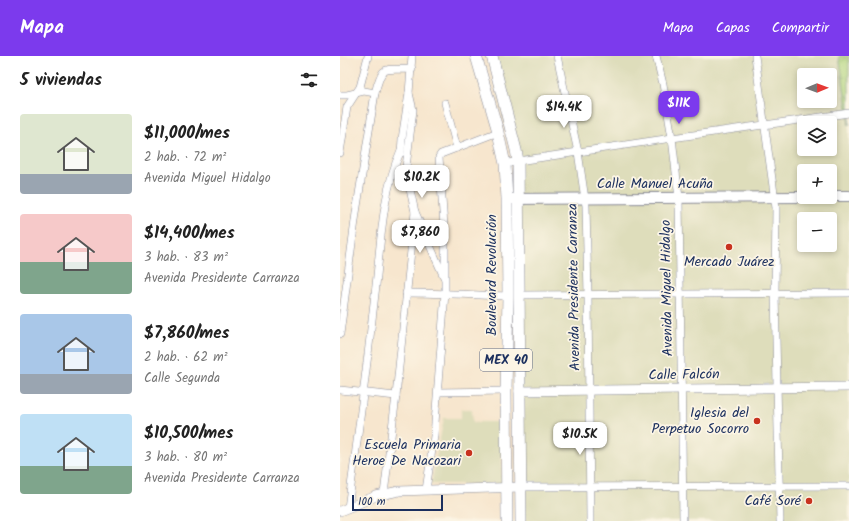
<!DOCTYPE html>
<html lang="es">
<meta charset="utf-8">
<style>
body{margin:0;font-family:Kalam,sans-serif;background:#f2f2f2;color:#222;height:100vh;display:flex;flex-direction:column;font-size:15px;white-space:nowrap}
*{box-sizing:border-box;margin:0}
p{font-size:13px;color:#767676}
.icon{flex:none;width:22px;height:22px;fill:none;stroke:currentColor;stroke-width:2;stroke-linecap:round;stroke-linejoin:round}
.map{position:relative;flex:1;overflow:hidden}
.sheet{display:flex;flex-direction:column;background:#fff;width:340px}
.sheet>*{flex:none}
.needle{width:26px;rotate:89deg}
.fabs{position:absolute;left:457px;top:12px;display:grid;gap:8px}
.fabs a{display:grid;place-items:center;width:40px;height:40px;border-radius:4px;background:#fff;box-shadow:0 2px 6px #0003;font-size:20px}
.scale{position:absolute;left:12px;bottom:10px;width:91px;box-sizing:border-box;padding-left:4px;border:2px solid #1b2f5e;border-top:0;font-size:11px;line-height:14px;white-space:nowrap;color:#1b2f5e;-webkit-text-stroke:3px #fcf5e5;paint-order:stroke}
.price{position:absolute;translate:-50% -34px;padding:0 9px;border-radius:8px;background:#fff;color:#222;font-size:13px;line-height:26px;filter:drop-shadow(0 1px 2px #0008)}
.price::after{content:'';position:absolute;left:50%;top:24px;width:12px;height:9px;margin-left:-6px;background:inherit;clip-path:polygon(0 0,100% 0,50% 100%)}
.price.current{background:#7c3aed;color:#fff}
ul{padding:0;list-style:none}
li{display:flex;align-items:center;gap:12px;height:100px;padding:0 20px}
li span{display:grid;place-items:center;flex:none;width:112px;height:80px;border-radius:4px;color:#555}
li>.icon{margin-inline-start:auto}
span .icon{width:48px;height:48px;fill:#fffc;stroke-width:1}
li b{font-size:17px}
h2{display:flex;justify-content:space-between;align-items:center;height:48px;padding:0 20px;font-size:17px}
header{display:flex;align-items:center;gap:24px;box-sizing:border-box;height:56px;padding:0 20px;background:#7c3aed;color:#fff}
header strong{font-size:19px}
nav{display:flex;gap:22px;margin-inline-start:auto;font-size:14px}
main{display:flex;flex:1;min-height:0}
.map>svg:first-child{display:block}
.built{fill:#deddbb;fill-rule:evenodd}
.park{fill:url(#park-crowns);stroke:#66826e}
.lines{fill:none;stroke-linecap:round;stroke-linejoin:round}
.minor-casing{stroke:#898a96;stroke-width:8}
.tertiary-casing{stroke:#898a96;stroke-width:10}
.secondary-casing{stroke:#898a96;stroke-width:12}
.primary-casing{stroke:#898a96;stroke-width:12}
.minor{stroke:#fff;stroke-width:7}
.tertiary{stroke:#fff;stroke-width:9}
.secondary{stroke:#fff;stroke-width:10}
.primary{stroke:#fff;stroke-width:11}
.poi-dot{fill:#c8321e;stroke:#fcf5e5;stroke-width:1.5}
.labels{text-anchor:middle;dominant-baseline:central;stroke-width:3.5;stroke-linejoin:round;paint-order:stroke}
.shield{fill:#fcf5e5;stroke:#5e6a86;stroke-width:1}
.shield-label{font-size:13px;font-weight:bold;fill:#1b2f5e}
.street-label{font-size:14px;fill:#1b2f5e;stroke:#fcf5e5}
.poi-label{font-size:14px;fill:#1b2f5e;stroke:#fcf5e5;text-anchor:end}
</style>
<header>
<strong>Mapa</strong>
<nav><a>Mapa</a><a>Capas</a><a>Compartir</a></nav>
</header>
<main>
<section class="sheet">
<h2>5 viviendas<svg class="icon" aria-label="filters" viewBox="0 0 24 24"><path d="M4 7h16M4 17h16"/><circle cx="9" cy="7" r="2"/><circle cx="15" cy="17" r="2"/></svg></h2>
<ul>
<li><span style="background:linear-gradient(#dfe7d0 75%,#9aa5b1 0)"><svg class="icon" aria-label="home" viewBox="0 0 24 24"><path d="M3 11l9-7 9 7M6 9v11h12V9"/></svg></span><div><b>$11,000/mes</b><p>2 hab. · 72 m²</p><p>Avenida Miguel Hidalgo</p></div></li>
<li><span style="background:linear-gradient(#f6c9c9 60%,#7fa58c 0)"><svg class="icon" aria-label="home" viewBox="0 0 24 24"><path d="M3 11l9-7 9 7M6 9v11h12V9"/></svg></span><div><b>$14,400/mes</b><p>3 hab. · 83 m²</p><p>Avenida Presidente Carranza</p></div></li>
<li><span style="background:linear-gradient(#a9c7e8 75%,#9aa5b1 0)"><svg class="icon" aria-label="home" viewBox="0 0 24 24"><path d="M3 11l9-7 9 7M6 9v11h12V9"/></svg></span><div><b>$7,860/mes</b><p>2 hab. · 62 m²</p><p>Calle Segunda</p></div></li>
<li><span style="background:linear-gradient(#bfe0f5 65%,#7fa58c 0)"><svg class="icon" aria-label="home" viewBox="0 0 24 24"><path d="M3 11l9-7 9 7M6 9v11h12V9"/></svg></span><div><b>$10,500/mes</b><p>3 hab. · 80 m²</p><p>Avenida Presidente Carranza</p></div></li>
</ul>
</section>
<div class="map">
<svg width="509" height="465" viewBox="0 0 509 465">
<defs>
<pattern id="park-crowns" width="20" height="18" patternUnits="userSpaceOnUse"><rect width="20" height="18" fill="#b2d67f"/><path d="M2 6a3 3 0 1 1 6 0M12 15a3 3 0 1 1 6 0" fill="none" stroke="#98b870"/></pattern>
</defs>
<rect width="100%" height="100%" fill="#fcf5e5"/>
<filter id="ink" filterUnits="userSpaceOnUse"><feTurbulence type="fractalNoise" baseFrequency=".025" numOctaves="2"/><feDisplacementMap in="SourceGraphic" scale="8" xChannelSelector="R" yChannelSelector="G"/><feConvolveMatrix kernelMatrix="1 2 1 2 8 2 1 2 1" color-interpolation-filters="sRGB"/></filter>
<filter id="wash" filterUnits="userSpaceOnUse"><feTurbulence type="fractalNoise" baseFrequency=".012" numOctaves="4" result="noise"/><feDisplacementMap in="SourceGraphic" scale="16" xChannelSelector="R" yChannelSelector="G"/><feGaussianBlur stdDeviation="0.9" result="paint"/><feColorMatrix in="noise" values="0 0 0 0 0 0 0 0 0 0 0 0 0 0 0 0 0 1.4 0 .05"/><feComposite in="paint" operator="in"/></filter>
<g filter="url(#wash)">
<rect width="100%" height="100%" fill="#f7e6ce"/>
<g class="built">
<path d="M150,0h359v465h-330l-3,-350zM464,19h26v26h-26zM464,67h26v26h-26zM464,115h26v26h-26zM464,163h26v26h-26z"/>
<polygon points="121,353 132,353 133,366 161,366 162,428 91,428 104,362 121,362"/>
</g>
<polygon class="park" points="499,0 509,0 509,69 508,59"/>
</g>
<g filter="url(#ink)">
<g class="lines">
<defs>
<g id="minor">
<polyline points="217,0 238,96 246,150 248,238 250,465"/>
<polyline points="316,0 323,28 332,82 339,142 343,465"/>
<polyline points="415,0 436,152 435,237 440,465"/>
<polyline points="69,37 73,54 66,111 69,129 75,156 104,221"/>
<polyline points="0,39 7,39 24,35 35,37"/>
<polyline points="105,47 117,92"/>
<polyline points="0,97 7,51 20,31 28,0"/>
<polyline points="61,97 62,83 69,37 72,0"/>
<polyline points="165,108 178,105 332,82 509,57"/>
<path d="M66,237c34,0 68,2 102,3"/>
<polyline points="180,239 509,237"/>
<path d="M0,278l16,-121 19,-120c8,-31 9,-22 37,-24"/>
<polyline points="0,334 56,340"/>
<polyline points="98,336 166,335"/>
<polyline points="181,431 509,430"/>
<polyline points="86,434 94,380 105,237 105,184 99,101 101,98 158,76"/>
<polyline points="44,438 56,340 75,156"/>
<path d="M8,452c10,-71 19,-143 27,-214 6,-48 6,-99 26,-144"/>
</g>
<g id="tertiary">
<polyline points="179,335 509,331"/>
<polyline points="0,455 36,440 59,435 181,431"/>
</g>
<g id="secondary">
<polyline points="490,140 509,140"/>
<polyline points="167,143 464,141"/>
</g>
<g id="primary">
<polyline points="136,0 157,72 165,108 167,143 168,240 166,335 167,465"/>
<path d="M152,0l24,94 2,11c2,120 1,240 3,360"/>
</g>
</defs>
<use href="#minor" class="minor-casing"/>
<use href="#tertiary" class="tertiary-casing"/>
<use href="#secondary" class="secondary-casing"/>
<use href="#primary" class="primary-casing"/>
<use href="#minor" class="minor"/>
<use href="#tertiary" class="tertiary"/>
<use href="#secondary" class="secondary"/>
<use href="#primary" class="primary"/>
</g>
</g>
<g class="poi-dot">
<circle cx="389" cy="191" r="4"/>
<circle cx="417" cy="365" r="4"/>
<circle cx="129" cy="397" r="4"/>
<circle cx="469" cy="445" r="4"/>
</g>
<g class="labels">
<rect class="shield" x="140" y="293" width="52" height="22" rx="3"/>
<g class="shield-label">
<text x="166" y="304">MEX 40</text>
</g>
<g class="street-label">
<text x="315" y="128">Calle Manuel Acuña</text>
<text transform="translate(152 219) rotate(-90)">Boulevard Revolución</text>
<text transform="translate(234 231) rotate(-91)">Avenida Presidente Carranza</text>
<text transform="translate(327 232) rotate(-91)">Avenida Miguel Hidalgo</text>
<text transform="translate(344 319) rotate(-1)">Calle Falcón</text>
</g>
<g class="poi-label">
<text x="389" y="206" text-anchor="middle">Mercado Juárez</text>
<text x="409" y="357">Iglesia del<tspan x="409" dy="16">Perpetuo Socorro</tspan></text>
<text x="121" y="389">Escuela Primaria<tspan x="121" dy="16">Heroe De Nacozari</tspan></text>
<text x="461" y="445">Café Soré</text>
</g>
</g>
</svg>
<div class="fabs">
<a><svg class="needle" viewBox="-14 -14 28 28"><path d="M0-13l5 13h-10z" fill="#e53935"/><path d="M0 13l5-13h-10z" fill="#767676"/></svg></a>
<a><svg class="icon" aria-label="layers" viewBox="0 0 24 24"><path d="M12 4l9 5-9 5-9-5zM3 14l9 5 9-5"/></svg></a>
<a>+</a>
<a>−</a>
</div>
<div class="scale">100 m</div>
<b class="price current" style="left:339px;top:69px">$11K</b>
<b class="price" style="left:224px;top:73px">$14.4K</b>
<b class="price" style="left:82px;top:143px">$10.2K</b>
<b class="price" style="left:80px;top:198px">$7,860</b>
<b class="price" style="left:240px;top:400px">$10.5K</b>
</div>
</main>
